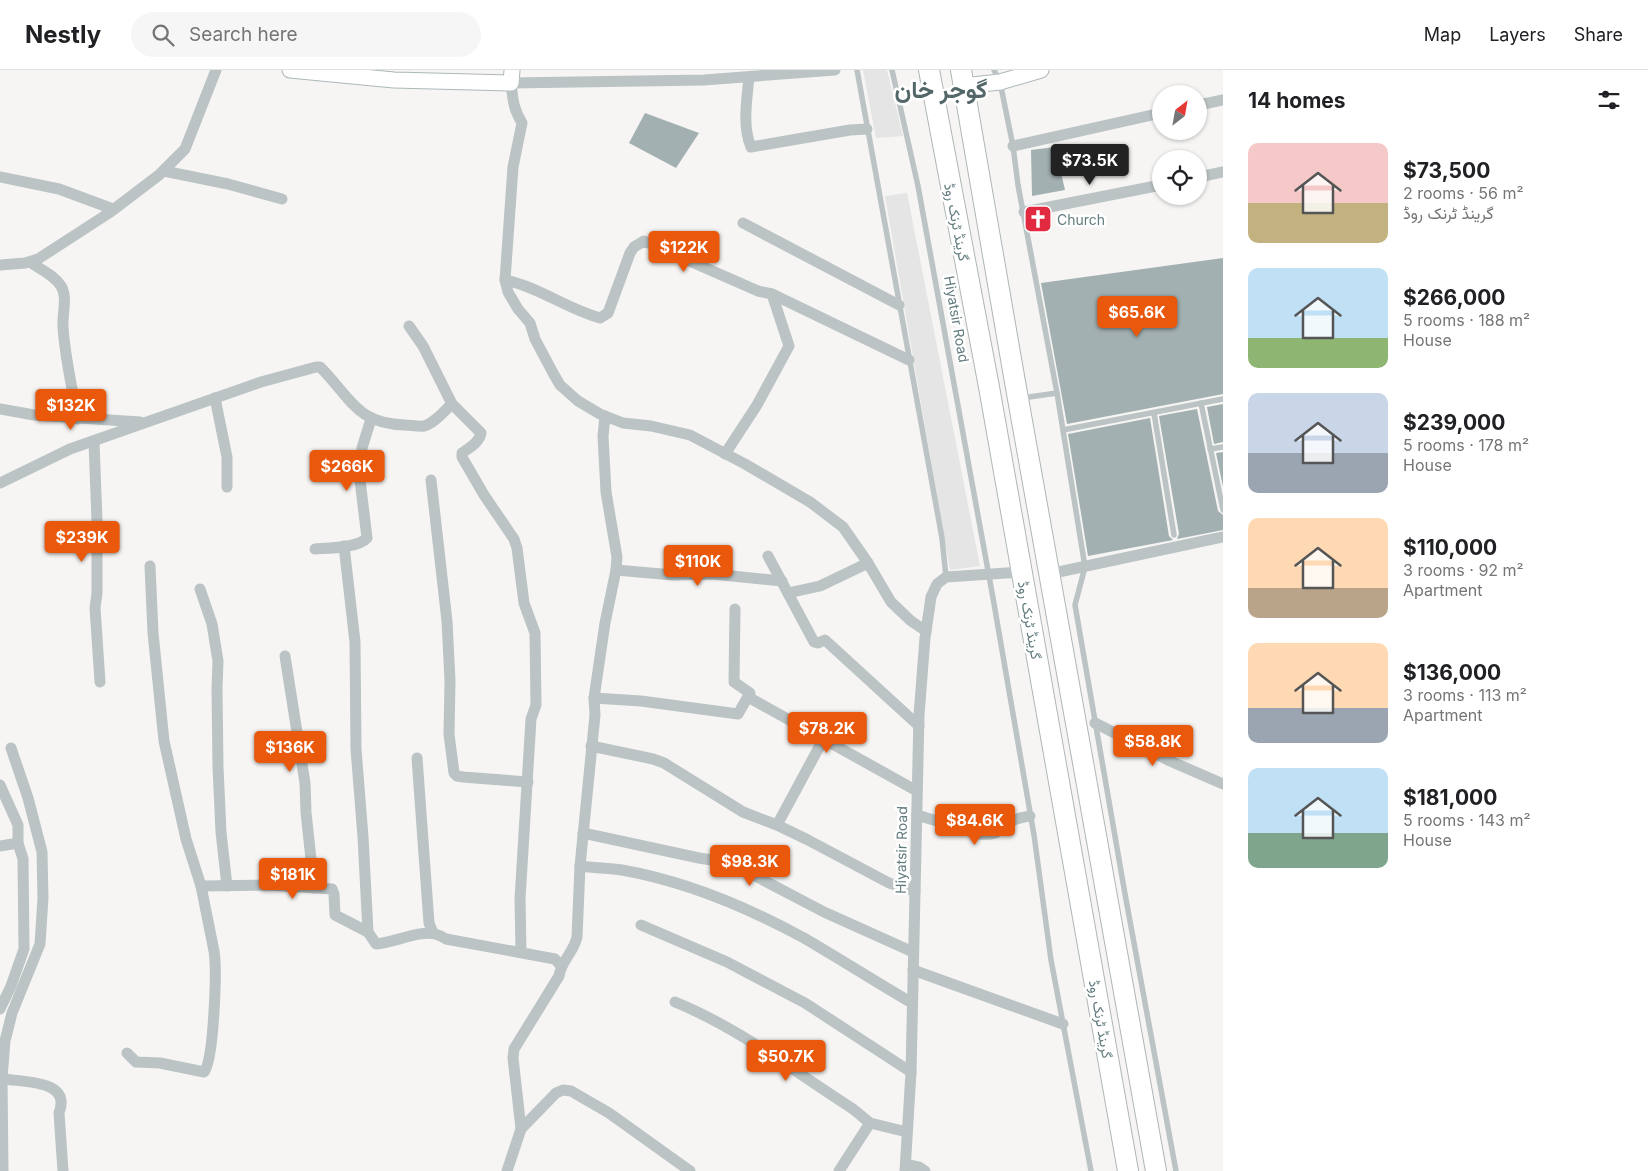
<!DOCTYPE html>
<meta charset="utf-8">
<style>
body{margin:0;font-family:Inter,Vazirmatn,sans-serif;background:#f6f6f6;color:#202124;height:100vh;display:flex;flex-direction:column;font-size:19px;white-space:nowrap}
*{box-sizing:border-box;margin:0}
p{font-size:16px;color:#757577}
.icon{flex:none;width:28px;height:28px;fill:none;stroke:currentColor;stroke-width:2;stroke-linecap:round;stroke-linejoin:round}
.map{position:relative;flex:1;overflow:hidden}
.panel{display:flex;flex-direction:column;background:#fff;width:425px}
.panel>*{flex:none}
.needle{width:32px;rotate:31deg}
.fabs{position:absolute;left:1152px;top:15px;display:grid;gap:10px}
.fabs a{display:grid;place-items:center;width:55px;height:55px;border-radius:50%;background:#fff;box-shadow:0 1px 4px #0004;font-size:25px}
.price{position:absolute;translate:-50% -42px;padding:0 11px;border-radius:5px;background:#ea580c;color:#fff;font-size:16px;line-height:32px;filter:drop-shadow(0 1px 2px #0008)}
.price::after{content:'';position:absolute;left:50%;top:30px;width:15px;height:11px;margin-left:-8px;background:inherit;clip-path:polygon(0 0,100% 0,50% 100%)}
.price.selected{background:#222;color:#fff}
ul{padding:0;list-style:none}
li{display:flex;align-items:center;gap:15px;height:125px;padding:0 25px}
li span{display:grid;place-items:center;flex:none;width:140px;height:100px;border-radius:10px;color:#555}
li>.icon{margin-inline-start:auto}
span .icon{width:60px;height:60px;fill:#fffc;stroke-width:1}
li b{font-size:21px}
h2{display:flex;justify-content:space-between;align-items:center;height:60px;padding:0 25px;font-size:21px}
header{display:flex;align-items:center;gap:30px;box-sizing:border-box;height:70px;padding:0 25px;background:#fff;border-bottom:1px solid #e0e0e0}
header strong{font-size:24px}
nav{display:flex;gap:28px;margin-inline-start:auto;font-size:18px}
.search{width:350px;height:45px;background:#f6f6f6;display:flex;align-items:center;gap:12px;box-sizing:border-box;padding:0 18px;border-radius:28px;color:#757577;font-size:19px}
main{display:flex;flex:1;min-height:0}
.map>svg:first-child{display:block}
.built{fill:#e4e5e4}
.building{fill:#a2b0b1}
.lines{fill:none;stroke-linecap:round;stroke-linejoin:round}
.secondary-casing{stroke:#adb8b9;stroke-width:17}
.highway-casing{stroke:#afb6b7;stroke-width:22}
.lane{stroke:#bbc3c4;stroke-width:5.5}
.street{stroke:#bbc3c4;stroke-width:11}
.secondary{stroke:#fff;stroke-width:15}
.highway{stroke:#fff;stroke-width:20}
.labels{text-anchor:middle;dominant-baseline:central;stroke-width:5;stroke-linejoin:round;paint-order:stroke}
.poi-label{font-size:14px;fill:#627b7e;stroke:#fff;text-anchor:start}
.street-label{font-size:14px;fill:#627b7e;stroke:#fff}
.town-label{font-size:24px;font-weight:bold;fill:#536769;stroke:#fff}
</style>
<header>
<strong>Nestly</strong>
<div class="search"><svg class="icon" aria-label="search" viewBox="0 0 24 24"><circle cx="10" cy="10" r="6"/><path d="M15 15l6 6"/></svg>Search here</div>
<nav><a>Map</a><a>Layers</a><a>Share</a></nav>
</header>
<main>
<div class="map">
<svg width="1223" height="1101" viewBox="0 0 1223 1101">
<rect width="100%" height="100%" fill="#f6f5f3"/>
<g class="built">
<polygon points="863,0 887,0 903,66 876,68"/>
<polygon points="907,123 980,496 950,500 885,126"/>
</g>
<g class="building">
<polygon points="645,43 699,63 676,98 629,73"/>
<polygon points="1055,77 1065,120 1032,126 1031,80"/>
<polygon points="1223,188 1223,324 1067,354 1041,213"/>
<polygon points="1223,334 1223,372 1214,374 1207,337"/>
<polygon points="1197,339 1218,441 1223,445 1223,460 1177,469 1179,464 1159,346"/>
<polygon points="1150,348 1169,466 1173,470 1088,486 1068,364"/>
<polygon points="1223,382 1223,417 1216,383"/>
</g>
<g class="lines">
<defs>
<g id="secondary">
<polyline points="290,0 394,10 511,13 512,0"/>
<polyline points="963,16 1000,12 1041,0"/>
</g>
<g id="highway">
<polyline points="929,0 989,317 1128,1101"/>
<polyline points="961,0 1015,312 1156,1101"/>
</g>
</defs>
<use href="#secondary" class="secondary-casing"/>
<use href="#highway" class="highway-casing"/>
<g class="lane">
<polyline points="857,0 942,468 946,507"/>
<polyline points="892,0 918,116 993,528 1034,765 1051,890 1091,1101"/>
<polyline points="994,0 1000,12 1013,76 1018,115 1057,323 1085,497 1075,535 1125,824 1176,1101"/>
<polyline points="1022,328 1057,323"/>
<polyline points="1201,333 1223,440"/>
<polyline points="1154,343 1174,465"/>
<polyline points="1063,360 1223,329"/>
<polyline points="1210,379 1223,377"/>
</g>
<g class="street">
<path d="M835,0l-131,10 -193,3c2,17 2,25 11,40l-9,44 -8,113 3,12 10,17 12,14 5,16 18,34 7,12 18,16 22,13 23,9 28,3 39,9 55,29 65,38 33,25 25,36 23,39 20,19 15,10"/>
<path d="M749,7c-2,22 -7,49 2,70l99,-17 17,-1"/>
<polyline points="1199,35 1223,30"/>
<polyline points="1013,76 1161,43"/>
<polyline points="164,101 228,114 282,129"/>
<polyline points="0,107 59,119 113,139"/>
<polyline points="1199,107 1223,102"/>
<polyline points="1024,142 1161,115"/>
<polyline points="743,153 899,235"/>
<path d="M30,192c10,7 24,13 31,24 7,11 1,28 2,41 2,31 9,61 15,92"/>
<polyline points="0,195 25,193 38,189 109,143 159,105 185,79 216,0"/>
<path d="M505,210c34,7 62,29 95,38l8,-5 22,-60 4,-6 10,-6 114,50 14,3 137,66"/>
<path d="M409,256l14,20 29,58 29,29c-1,9 -12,15 -19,20v4l22,38 30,44 3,9 7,55 11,30 1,72 -5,14 -11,180 1,53"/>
<polyline points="215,328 227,387 227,417"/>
<polyline points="0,339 34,345 140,352"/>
<polyline points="94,372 97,451 97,523 95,538 100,612"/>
<polyline points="725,384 757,335 789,276 772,224"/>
<polyline points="431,410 447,551 450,611 449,664 454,703 457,706 463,707 528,712"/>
<path d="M0,413l70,-34 191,-67 55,-15h4l4,4c28,30 35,53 81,54 5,0 14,2 19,1 11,-3 20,-15 28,-22"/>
<path d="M344,476l11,96 1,107 7,88 5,95 8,12c17,-1 43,-14 59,-10 4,1 8,3 11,5l109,20 6,7"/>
<path d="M315,479c14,-1 43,-1 52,-11l-7,-58 2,-32 9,-29"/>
<polyline points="768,486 814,572 818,573 825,570 919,656"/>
<polyline points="616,500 673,505 712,504 782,511"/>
<polyline points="1049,504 1223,467"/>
<polyline points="200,519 212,554 218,591 217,618 218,697 221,762 227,816"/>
<polyline points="788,523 820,516 868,493"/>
<polyline points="285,586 305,713 306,742 314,818"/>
<polyline points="748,627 917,721"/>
<polyline points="594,628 641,631 738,644 750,623 734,612 735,539"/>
<polyline points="1095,653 1170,691 1223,714"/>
<polyline points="591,676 653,689 664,693 743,742 777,755 808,770 889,813 915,821"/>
<polyline points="417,688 429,853 433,863"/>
<polyline points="0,715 18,755 18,773 23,789 24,879 11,916 0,939"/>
<path d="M917,745l63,19c21,2 19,-6 34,-14 5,-2 11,-3 16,-4"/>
<polyline points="777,755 824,668"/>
<polyline points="583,763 699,788 724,792 744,800 824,842 913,882"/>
<polyline points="0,776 18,773"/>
<path d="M580,796c14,2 28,2 42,4 62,11 127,38 182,68 36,21 72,44 108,65"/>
<polyline points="201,816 269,815 332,819 334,824 335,845 368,862"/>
<polyline points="641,855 727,892 805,933 911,1002"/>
<polyline points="913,900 1063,954"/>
<path d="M675,932c64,26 120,70 178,107l17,14 37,9"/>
<path d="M127,983l9,9 24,1 44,9c10,-12 13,-103 10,-121l-13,-65 -15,-47 -22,-98 -11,-108 -3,-67"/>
<path d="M0,1008c20,5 72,0 59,35l4,58"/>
<polyline points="521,1059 556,1023 563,1020 571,1021 609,1043 690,1101"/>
<polyline points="906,1094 919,1097 925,1101"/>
<polyline points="3,1101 2,1008 5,971 12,943 40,874 43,828 42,782 28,728 11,678"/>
<path d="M507,1101l14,-42 -8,-71 1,-9 45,-73c2,-15 15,-24 18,-39l3,-71 15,-151 -1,-17 11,-75 11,-53 1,-13 -11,-65 -3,-56 2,-20"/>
<polyline points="839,1101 870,1053"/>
<polyline points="905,1101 911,1002 919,645 925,568 931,527 937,514 946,507 1022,502"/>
</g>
<use href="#secondary" class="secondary"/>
<use href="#highway" class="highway"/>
</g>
<defs>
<symbol id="church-square" viewBox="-11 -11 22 22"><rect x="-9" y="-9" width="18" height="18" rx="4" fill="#e12940" stroke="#fff"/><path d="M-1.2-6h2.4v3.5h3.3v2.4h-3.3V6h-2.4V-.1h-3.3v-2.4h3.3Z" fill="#fff"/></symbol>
</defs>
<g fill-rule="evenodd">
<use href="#church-square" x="1022" y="133" width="32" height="32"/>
</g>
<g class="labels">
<g class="poi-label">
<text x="1057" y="149">Church</text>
</g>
<g class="street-label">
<text transform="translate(957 152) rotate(79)">گرینڈ ٹرنک روڈ</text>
<text transform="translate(957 249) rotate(80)">Hiyatsir Road</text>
<text transform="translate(1030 550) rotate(80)">گرینڈ ٹرنک روڈ</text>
<text transform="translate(901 780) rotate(-89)">Hiyatsir Road</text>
<text transform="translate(1101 949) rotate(80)">گرینڈ ٹرنک روڈ</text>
</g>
<g class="town-label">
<text x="941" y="19">گوجر خان</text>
</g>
</g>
</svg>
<div class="fabs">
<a><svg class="needle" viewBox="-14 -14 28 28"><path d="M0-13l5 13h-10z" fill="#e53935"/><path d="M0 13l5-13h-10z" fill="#757577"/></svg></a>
<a><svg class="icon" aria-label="locate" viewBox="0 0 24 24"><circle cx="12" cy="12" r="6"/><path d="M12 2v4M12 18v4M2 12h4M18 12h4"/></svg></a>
</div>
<b class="price selected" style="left:1090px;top:116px">$73.5K</b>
<b class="price" style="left:684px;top:203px">$122K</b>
<b class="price" style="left:1137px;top:268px">$65.6K</b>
<b class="price" style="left:71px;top:361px">$132K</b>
<b class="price" style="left:347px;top:422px">$266K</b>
<b class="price" style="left:82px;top:493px">$239K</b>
<b class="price" style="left:698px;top:517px">$110K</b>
<b class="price" style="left:827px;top:684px">$78.2K</b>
<b class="price" style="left:1153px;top:697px">$58.8K</b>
<b class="price" style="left:290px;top:703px">$136K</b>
<b class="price" style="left:975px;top:776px">$84.6K</b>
<b class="price" style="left:750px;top:817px">$98.3K</b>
<b class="price" style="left:293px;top:830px">$181K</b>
<b class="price" style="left:786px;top:1012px">$50.7K</b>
</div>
<section class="panel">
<h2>14 homes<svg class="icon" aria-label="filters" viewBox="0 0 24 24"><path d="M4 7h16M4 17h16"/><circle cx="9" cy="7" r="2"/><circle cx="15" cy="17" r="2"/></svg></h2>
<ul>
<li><span style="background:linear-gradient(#f6c9c9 60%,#c2b280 0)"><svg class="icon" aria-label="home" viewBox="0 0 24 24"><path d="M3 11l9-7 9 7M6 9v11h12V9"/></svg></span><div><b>$73,500</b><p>2 rooms · 56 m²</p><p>گرینڈ ٹرنک روڈ</p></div></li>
<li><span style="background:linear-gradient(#bfe0f5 70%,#8fb573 0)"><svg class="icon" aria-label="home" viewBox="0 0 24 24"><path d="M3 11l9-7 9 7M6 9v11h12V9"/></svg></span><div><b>$266,000</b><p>5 rooms · 188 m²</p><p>House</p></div></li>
<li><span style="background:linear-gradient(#c9d6e8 60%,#9aa5b1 0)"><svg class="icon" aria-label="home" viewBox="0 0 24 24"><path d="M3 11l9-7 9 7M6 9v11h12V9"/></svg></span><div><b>$239,000</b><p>5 rooms · 178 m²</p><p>House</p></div></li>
<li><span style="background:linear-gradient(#ffd9b3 70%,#b9a48a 0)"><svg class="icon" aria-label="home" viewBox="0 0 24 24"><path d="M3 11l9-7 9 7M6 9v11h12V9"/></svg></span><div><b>$110,000</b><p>3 rooms · 92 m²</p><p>Apartment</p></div></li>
<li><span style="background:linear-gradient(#ffd9b3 65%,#9aa5b1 0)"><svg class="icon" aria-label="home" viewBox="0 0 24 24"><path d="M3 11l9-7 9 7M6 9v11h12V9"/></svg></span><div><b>$136,000</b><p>3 rooms · 113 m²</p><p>Apartment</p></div></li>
<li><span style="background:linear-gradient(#bfe0f5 65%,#7fa58c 0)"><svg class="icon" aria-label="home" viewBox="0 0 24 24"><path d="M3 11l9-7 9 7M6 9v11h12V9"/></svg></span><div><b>$181,000</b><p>5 rooms · 143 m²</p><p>House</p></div></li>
</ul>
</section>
</main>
